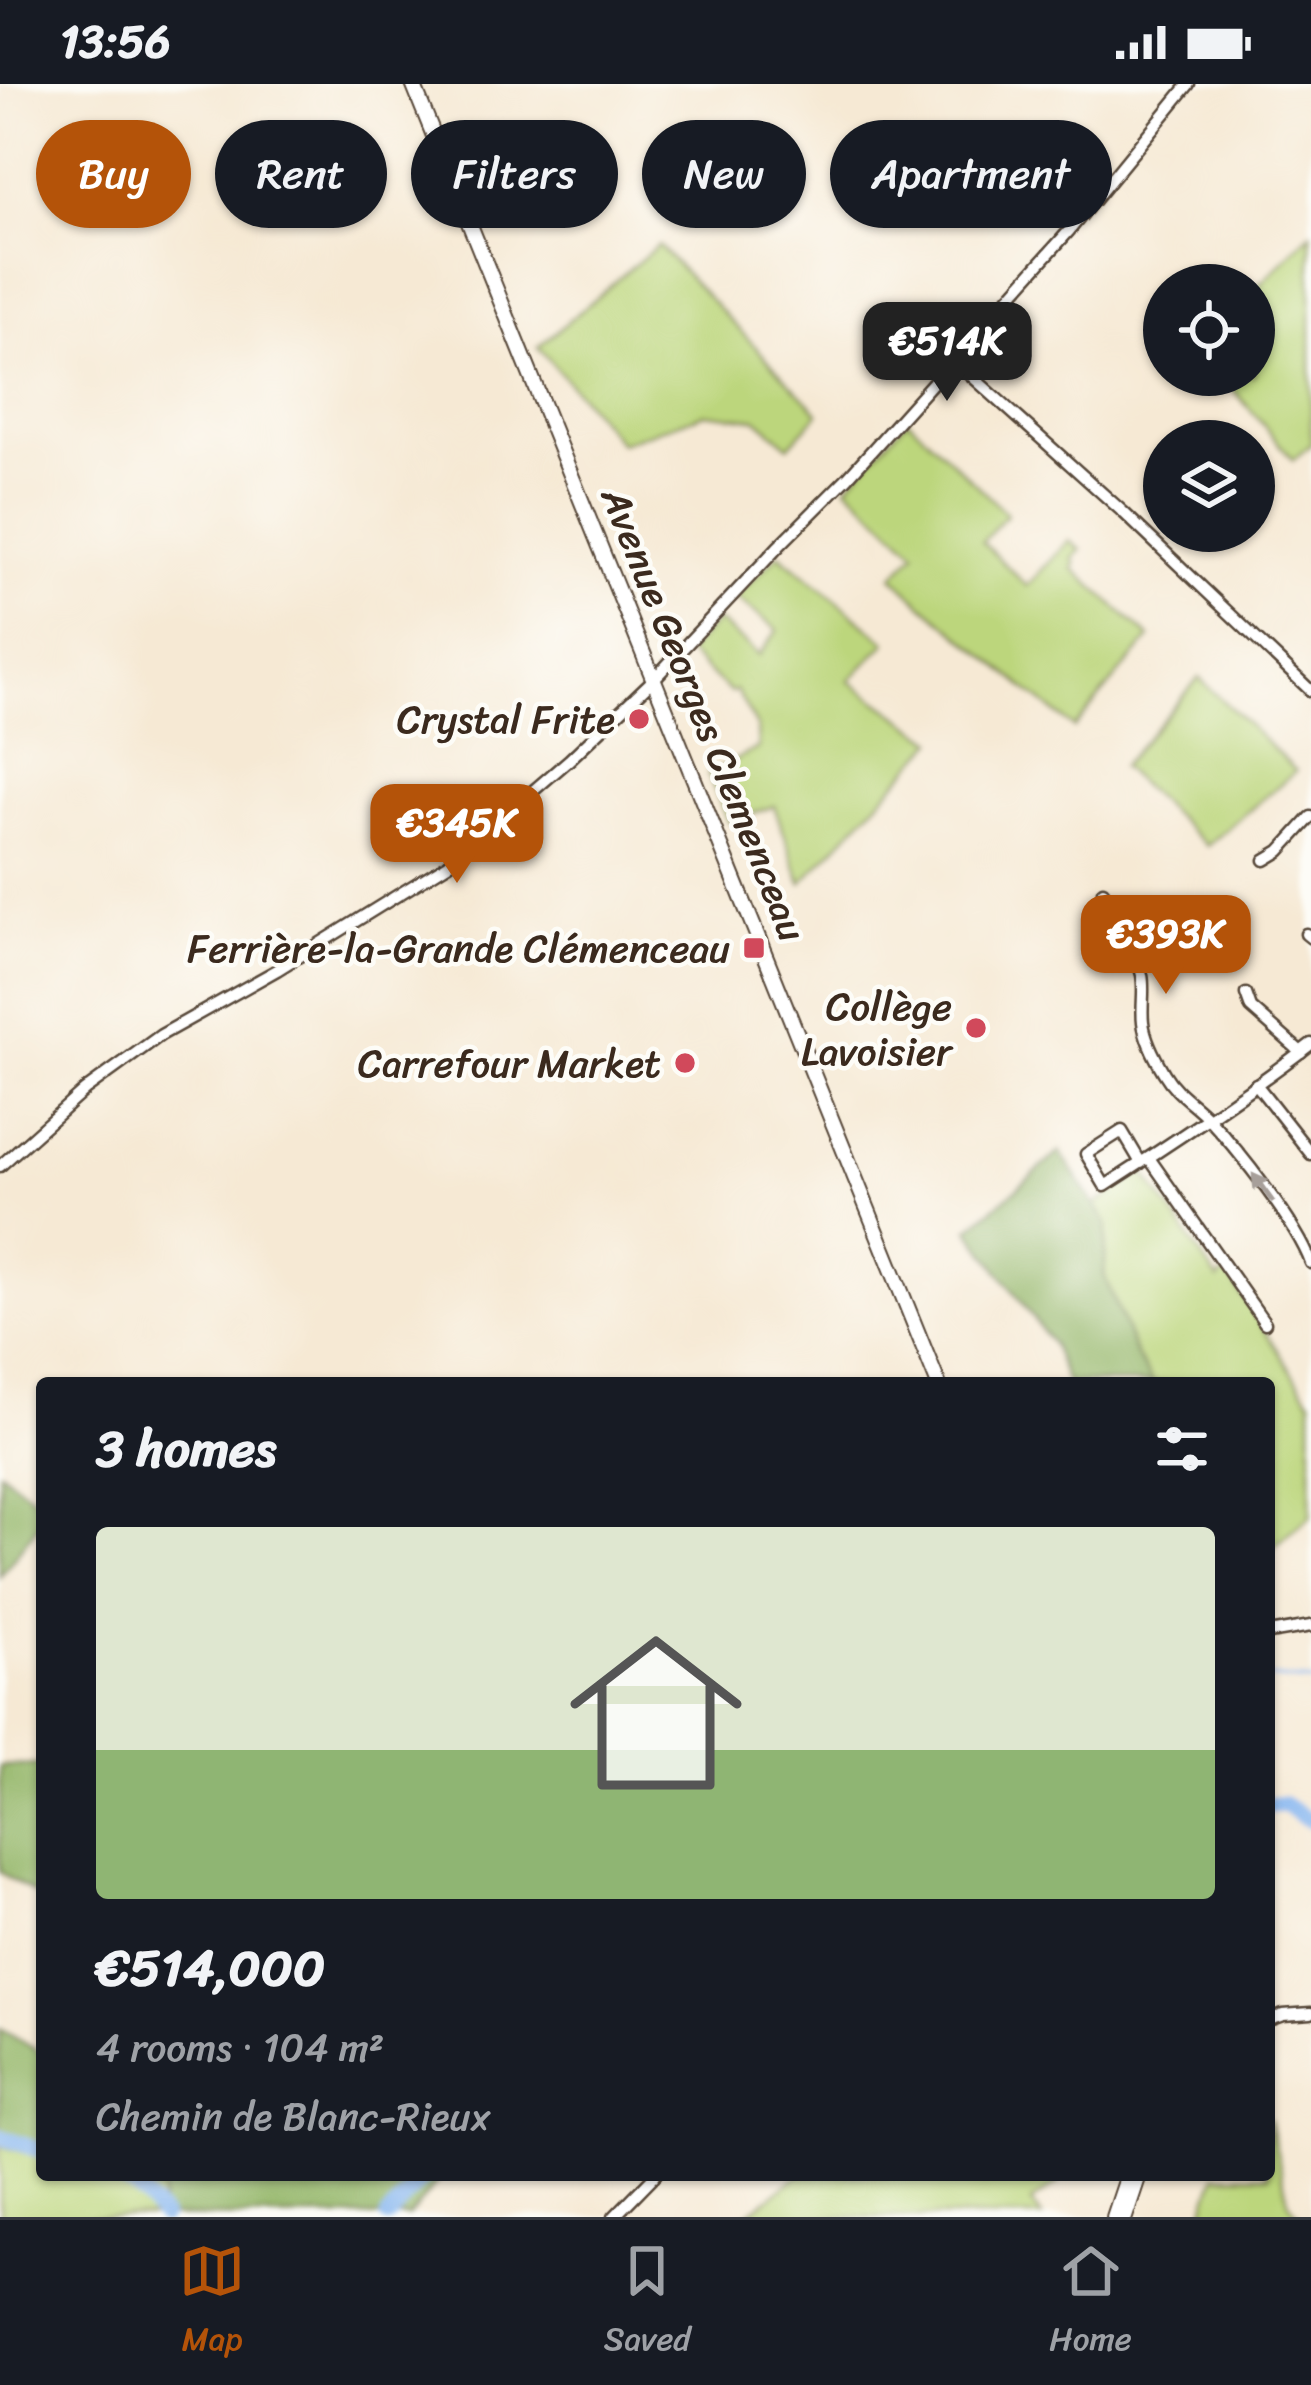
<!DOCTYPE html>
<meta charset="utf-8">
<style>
body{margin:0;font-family:Sriracha,sans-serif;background:#20242c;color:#f1f3f6;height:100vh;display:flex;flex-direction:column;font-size:45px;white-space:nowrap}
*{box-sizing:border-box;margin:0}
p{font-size:39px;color:#9ea1a6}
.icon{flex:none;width:66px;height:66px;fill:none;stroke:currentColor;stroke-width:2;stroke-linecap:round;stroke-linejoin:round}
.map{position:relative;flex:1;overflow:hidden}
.side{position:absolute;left:36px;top:1293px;width:1239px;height:804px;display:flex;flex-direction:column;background:#171b24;border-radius:12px;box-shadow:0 3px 9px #0004}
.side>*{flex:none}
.hud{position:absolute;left:36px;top:36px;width:1239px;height:108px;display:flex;gap:24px}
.tools{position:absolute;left:1143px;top:180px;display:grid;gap:24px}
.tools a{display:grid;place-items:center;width:132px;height:132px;border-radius:50%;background:#171b24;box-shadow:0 3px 9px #0004;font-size:60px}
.price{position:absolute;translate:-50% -102px;padding:0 27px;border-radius:24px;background:#b45309;color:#fff;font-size:39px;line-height:78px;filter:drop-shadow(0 3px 6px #0008)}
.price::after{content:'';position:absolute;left:50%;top:72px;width:36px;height:27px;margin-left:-18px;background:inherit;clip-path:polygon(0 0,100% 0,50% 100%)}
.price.active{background:#222;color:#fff}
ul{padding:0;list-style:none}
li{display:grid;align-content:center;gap:24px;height:636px;padding:0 60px}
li+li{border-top:3px solid #363941}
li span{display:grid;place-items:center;height:372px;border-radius:12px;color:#555}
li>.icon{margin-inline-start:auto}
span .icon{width:216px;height:216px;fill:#fffc;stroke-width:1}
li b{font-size:51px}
h2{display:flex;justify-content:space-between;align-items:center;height:144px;padding:0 60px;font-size:51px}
.tag{padding:0 42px;border-radius:54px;background:#171b24;box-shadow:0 3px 9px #0004;font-size:42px;line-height:108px}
.tag.active{background:#b45309;color:#fff}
.status{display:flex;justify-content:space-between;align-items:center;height:84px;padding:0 60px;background:#171b24;direction:ltr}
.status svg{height:33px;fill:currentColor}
.dock{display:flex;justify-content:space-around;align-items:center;height:168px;border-top:3px solid #363941;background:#171b24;font-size:33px;color:#9ea1a6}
.dock a{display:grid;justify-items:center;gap:6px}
.dock .active{color:#b45309}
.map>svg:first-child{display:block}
.green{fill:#bcd67b;stroke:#7c804c;stroke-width:3}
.forest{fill:#95b76b;stroke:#687044;stroke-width:3}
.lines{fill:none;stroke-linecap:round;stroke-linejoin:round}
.stream{stroke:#83b4ef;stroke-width:3}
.river{stroke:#83b4ef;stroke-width:16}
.minor-casing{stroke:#574739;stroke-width:15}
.major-casing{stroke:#574739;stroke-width:18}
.minor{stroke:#fff;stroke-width:10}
.major{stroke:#fff;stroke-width:14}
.oneway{fill:#a79f9a}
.poi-dot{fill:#d1495b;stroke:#fdfcf7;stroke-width:4.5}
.labels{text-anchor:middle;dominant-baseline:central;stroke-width:9;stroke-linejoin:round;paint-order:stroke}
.street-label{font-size:39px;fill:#3b2a1e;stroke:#fdfcf7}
.poi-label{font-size:39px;fill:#3b2a1e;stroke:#fdfcf7;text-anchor:end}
</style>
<div class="status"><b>13:56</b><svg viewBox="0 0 49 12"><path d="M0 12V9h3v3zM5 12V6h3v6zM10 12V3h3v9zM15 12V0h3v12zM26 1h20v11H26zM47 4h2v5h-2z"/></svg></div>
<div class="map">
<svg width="1311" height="2133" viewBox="0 0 1311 2133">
<rect width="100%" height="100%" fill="#fdfcf7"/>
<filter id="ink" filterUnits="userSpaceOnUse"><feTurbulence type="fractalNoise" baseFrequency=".00833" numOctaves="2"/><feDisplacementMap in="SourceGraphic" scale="24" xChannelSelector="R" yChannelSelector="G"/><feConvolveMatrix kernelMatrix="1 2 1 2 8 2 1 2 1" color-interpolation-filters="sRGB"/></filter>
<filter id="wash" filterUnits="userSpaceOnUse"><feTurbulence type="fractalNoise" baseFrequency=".004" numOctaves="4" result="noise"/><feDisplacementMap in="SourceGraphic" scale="48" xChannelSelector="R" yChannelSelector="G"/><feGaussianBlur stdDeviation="2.7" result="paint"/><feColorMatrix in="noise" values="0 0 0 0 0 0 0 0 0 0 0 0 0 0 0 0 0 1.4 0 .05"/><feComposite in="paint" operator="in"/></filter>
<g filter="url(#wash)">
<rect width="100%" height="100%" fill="#f6e9d4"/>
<g class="green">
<polygon points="1311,149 1311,360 1293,376 1221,291 1254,291 1254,207"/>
<polygon points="658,161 819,329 789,362 757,335 705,329 620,359 538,263"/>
<polygon points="908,335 1007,430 982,458 1027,502 1069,457 1081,466 1073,475 1076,480 1073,484 1150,554 1074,644 923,521 893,492 916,468 847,402"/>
<polygon points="779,470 887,558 849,597 935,657 802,799 774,722 729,738 708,690 758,664 757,643 736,606 731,609 687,569 717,537 759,571 778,546 735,514"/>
<polygon points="1199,594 1296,687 1207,762 1121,683"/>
<polygon points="1144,1088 1218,1196 1226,1188 1311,1316 1311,1432 1269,1467 1269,1299 1153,1299 1137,1274 1104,1191 1107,1140 1095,1121"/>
<polygon points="1269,2034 1288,2116 1299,2133 1202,2133 1216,2091 1269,2091"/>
<polygon points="0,2061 42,2073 42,2091 106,2091 163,2107 158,2133 0,2133"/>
<polygon points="800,2091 1054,2091 1058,2100 1031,2118 1042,2133 743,2133"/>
</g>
<g class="forest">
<polygon points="1060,1068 1107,1140 1104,1191 1137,1274 1153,1299 1067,1299 1051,1259 969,1145"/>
<polygon points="0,1387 42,1420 42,1436 0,1492"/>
<polygon points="42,1681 42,1815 0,1788 0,1682"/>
<polygon points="0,1945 42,1969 42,2073 0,2061"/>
<polygon points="106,2091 443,2091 409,2133 158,2133 163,2107"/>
</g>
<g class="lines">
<polyline class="stream" points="1269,1594 1311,1598"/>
<g class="river">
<polyline points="1269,1721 1283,1720 1311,1737"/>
<polyline points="0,2053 42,2067"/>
<polyline points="109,2091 135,2103 162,2133"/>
<polyline points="388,2133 425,2091"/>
</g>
</g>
</g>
<g filter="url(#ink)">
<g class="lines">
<defs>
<g id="minor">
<polyline points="955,277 1123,428 1311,607"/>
<polyline points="1265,776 1280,767 1311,733"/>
<path d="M1103,807c15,26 32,55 39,84 3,15 -1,32 1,47 2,18 12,36 21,51 13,22 29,29 45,46 30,32 88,105 102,144"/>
<polyline points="1306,850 1311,854"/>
<polyline points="1246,910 1251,924 1301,968"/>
<polyline points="1256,1000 1311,1070"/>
<polyline points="1149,1074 1265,1239"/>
<path d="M1141,1079l-19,-32 -36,23 19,32c70,-45 140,-91 206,-142"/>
<polyline points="0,1082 85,1006 161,951 277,886 448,780 569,676 654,595 779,462 848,393 1068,148 1189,0"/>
<polyline points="1269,1549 1311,1542"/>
<polyline points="1269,1936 1283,1931 1311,1929"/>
<polyline points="614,2133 655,2091"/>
</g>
<g id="major">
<polyline points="413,0 938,1299"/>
<polyline points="1114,2133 1128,2091"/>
<polyline points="1125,2133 1139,2091"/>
</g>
</defs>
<use href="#minor" class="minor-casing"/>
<use href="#major" class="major-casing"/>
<use href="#minor" class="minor"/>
<use href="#major" class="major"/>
</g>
<defs><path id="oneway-solid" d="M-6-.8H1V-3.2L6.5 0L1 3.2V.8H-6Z" transform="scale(3)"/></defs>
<use class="oneway" href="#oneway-solid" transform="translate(1263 1104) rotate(-126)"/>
</g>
<g class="poi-dot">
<circle cx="639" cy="635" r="12"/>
<rect x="742" y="852" width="24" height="24" rx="6"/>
<circle cx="976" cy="944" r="12"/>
<circle cx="685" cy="979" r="12"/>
</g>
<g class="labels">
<g class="street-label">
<text transform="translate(704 630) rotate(68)">Avenue Georges Clemenceau</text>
</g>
<g class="poi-label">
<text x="615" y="635">Crystal Frite</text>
<text x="730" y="864">Ferrière-la-Grande Clémenceau</text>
<text x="952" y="922">Collège<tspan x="952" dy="45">Lavoisier</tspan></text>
<text x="661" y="979">Carrefour Market</text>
</g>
</g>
</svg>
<div class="tools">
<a><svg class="icon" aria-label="locate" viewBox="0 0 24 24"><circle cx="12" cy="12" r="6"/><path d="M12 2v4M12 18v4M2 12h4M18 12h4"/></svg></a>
<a><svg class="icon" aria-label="layers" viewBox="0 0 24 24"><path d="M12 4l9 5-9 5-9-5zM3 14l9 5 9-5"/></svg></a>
</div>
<b class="price active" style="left:947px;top:320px">€514K</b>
<b class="price" style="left:457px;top:802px">€345K</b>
<b class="price" style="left:1166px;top:913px">€393K</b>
<div class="hud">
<a class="tag active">Buy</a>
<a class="tag">Rent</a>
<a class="tag">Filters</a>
<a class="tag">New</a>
<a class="tag">Apartment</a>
</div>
<section class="side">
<h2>3 homes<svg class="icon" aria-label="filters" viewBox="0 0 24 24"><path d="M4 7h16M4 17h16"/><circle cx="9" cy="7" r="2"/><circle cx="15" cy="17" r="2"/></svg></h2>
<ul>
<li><span style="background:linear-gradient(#dfe7d0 60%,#8fb573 0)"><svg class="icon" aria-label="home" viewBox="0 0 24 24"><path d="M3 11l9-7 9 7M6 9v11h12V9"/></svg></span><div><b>€514,000</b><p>4 rooms · 104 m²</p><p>Chemin de Blanc-Rieux</p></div></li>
</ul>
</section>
</div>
<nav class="dock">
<a class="active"><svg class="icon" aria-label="map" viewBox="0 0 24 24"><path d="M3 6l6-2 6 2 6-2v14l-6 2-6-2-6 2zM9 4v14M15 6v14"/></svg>Map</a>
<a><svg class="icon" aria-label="saved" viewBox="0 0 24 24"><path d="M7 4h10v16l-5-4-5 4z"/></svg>Saved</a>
<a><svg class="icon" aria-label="home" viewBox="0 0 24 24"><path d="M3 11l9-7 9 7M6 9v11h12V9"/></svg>Home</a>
</nav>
